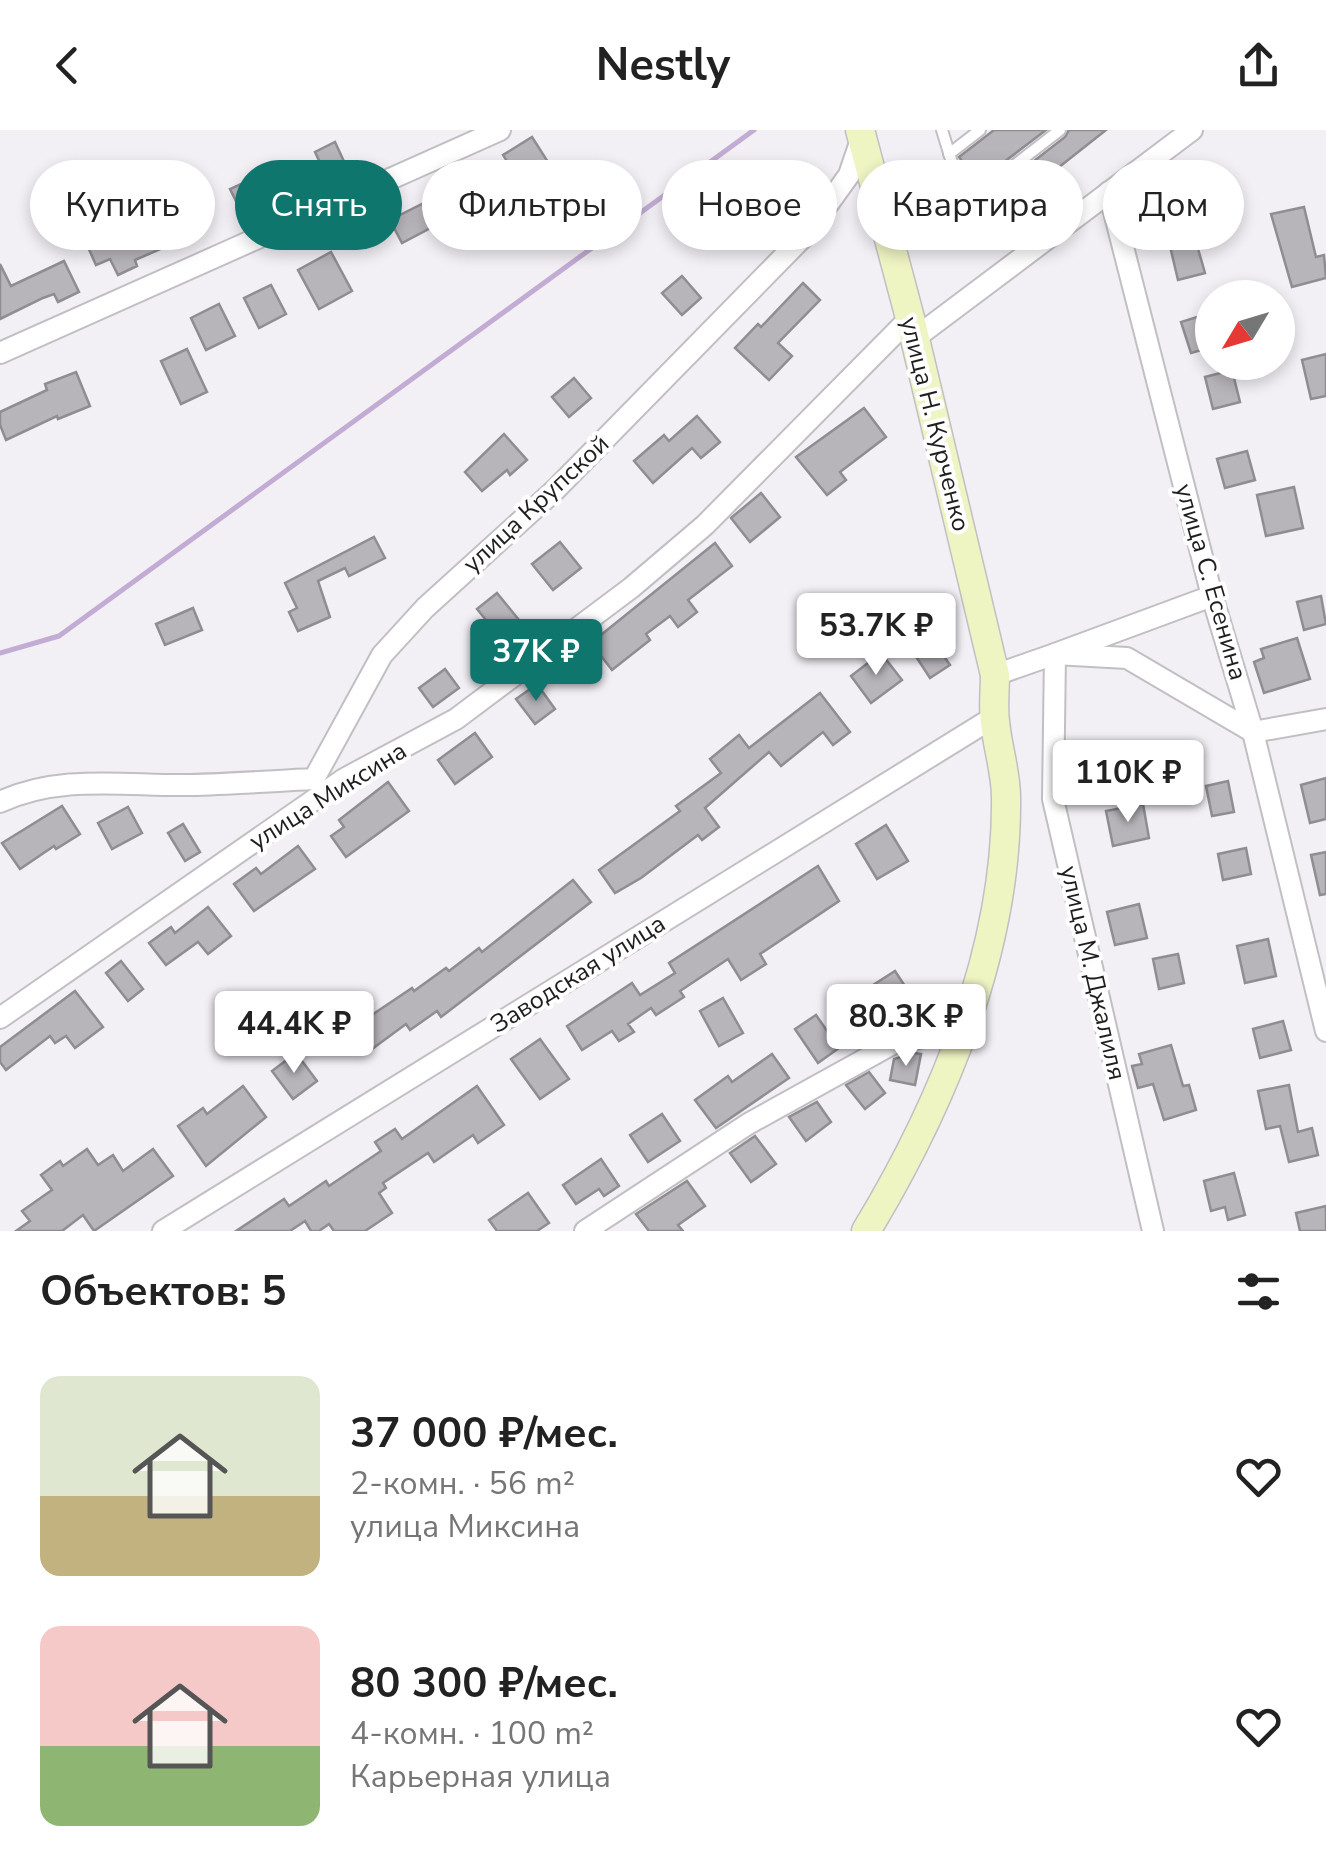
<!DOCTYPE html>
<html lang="ru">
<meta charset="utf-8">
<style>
body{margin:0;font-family:"Nunito Sans",sans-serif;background:#f6f6f6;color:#222;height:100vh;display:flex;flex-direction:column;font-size:38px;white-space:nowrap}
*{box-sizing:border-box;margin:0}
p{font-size:32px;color:#767676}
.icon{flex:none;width:55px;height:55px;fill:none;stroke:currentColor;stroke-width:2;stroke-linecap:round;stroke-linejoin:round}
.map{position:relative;height:1101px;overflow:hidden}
.sheet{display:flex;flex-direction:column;background:#fff;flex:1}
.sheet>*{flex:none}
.top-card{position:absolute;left:30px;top:30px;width:1268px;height:90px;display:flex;gap:20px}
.needle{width:65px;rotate:232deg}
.buttons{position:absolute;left:1195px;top:150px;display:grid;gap:20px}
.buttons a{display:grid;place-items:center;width:100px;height:100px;border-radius:50%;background:#fff;box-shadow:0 5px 15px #0003;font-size:50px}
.price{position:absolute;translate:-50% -85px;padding:0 22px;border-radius:10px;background:#fff;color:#222;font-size:32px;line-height:65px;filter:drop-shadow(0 2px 5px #0008)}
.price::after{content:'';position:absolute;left:50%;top:60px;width:30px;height:22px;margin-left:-15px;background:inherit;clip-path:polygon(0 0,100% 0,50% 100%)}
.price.active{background:#0f766e;color:#fff}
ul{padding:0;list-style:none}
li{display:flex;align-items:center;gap:30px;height:250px;padding:0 40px}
li span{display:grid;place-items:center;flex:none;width:280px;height:200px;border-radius:20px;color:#555}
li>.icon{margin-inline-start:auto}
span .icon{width:120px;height:120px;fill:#fffc;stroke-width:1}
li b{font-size:42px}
h2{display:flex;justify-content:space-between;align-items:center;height:120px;padding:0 40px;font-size:42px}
.tag{padding:0 35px;border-radius:45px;background:#fff;box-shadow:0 5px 15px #0003;font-size:35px;line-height:90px}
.tag.active{background:#0f766e;color:#fff}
header{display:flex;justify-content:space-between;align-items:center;height:130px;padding:0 40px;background:#fff;font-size:45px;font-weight:700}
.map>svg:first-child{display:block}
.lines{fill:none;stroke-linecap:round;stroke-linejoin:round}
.stream{stroke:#c2acd3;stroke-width:5}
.building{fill:#b7b5ba;stroke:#8f8d92;stroke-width:2.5}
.service-casing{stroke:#c2bfc4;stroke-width:14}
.minor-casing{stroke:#c2bfc4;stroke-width:24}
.secondary-casing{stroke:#c2bfc4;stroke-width:31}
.service{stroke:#fff;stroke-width:10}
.minor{stroke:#fff;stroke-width:20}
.secondary{stroke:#eff4c3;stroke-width:28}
.labels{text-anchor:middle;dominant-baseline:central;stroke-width:8;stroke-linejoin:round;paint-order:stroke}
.street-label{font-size:25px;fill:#1f1e1f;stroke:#fefeff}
</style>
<header><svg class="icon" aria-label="back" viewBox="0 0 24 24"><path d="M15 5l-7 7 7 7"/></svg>Nestly<svg class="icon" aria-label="share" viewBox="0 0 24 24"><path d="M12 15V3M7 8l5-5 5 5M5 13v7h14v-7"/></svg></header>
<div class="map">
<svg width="1326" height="1101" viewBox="0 0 1326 1101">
<rect width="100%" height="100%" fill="#f2eff5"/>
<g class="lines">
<polyline class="stream" points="0,523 59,506 754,0"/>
</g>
<g class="building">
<polygon points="994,0 1046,0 978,52 959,27"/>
<polygon points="1069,0 1106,0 968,109 958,95 991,69 989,66 1065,7"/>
<polygon points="532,7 555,43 526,61 503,25"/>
<polygon points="335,12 347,38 327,47 315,22"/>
<polygon points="289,32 301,60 274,72 270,63 240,79 230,59"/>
<polygon points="811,38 825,54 789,83 770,59 786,46 792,54"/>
<polygon points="1217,39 1225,67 1184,78 1177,50"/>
<polygon points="454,58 470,86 448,98 444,91 402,113 390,90"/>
<polygon points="170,71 186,108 135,130 137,136 118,145 110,129 96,135 87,115 120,99 122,104 157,89 152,79"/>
<polygon points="1304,77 1316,127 1324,125 1326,148 1292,157 1271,84"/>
<polygon points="1188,84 1205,143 1178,150 1169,112 1154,116 1149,94"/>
<polygon points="331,122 352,161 319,179 298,140"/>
<polygon points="64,131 79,162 58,172 54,164 43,168 0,189 0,134 11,156"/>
<polygon points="682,146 701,168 682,185 662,163"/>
<polygon points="803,153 820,170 778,213 792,226 769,250 735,218 758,194 761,197"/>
<polygon points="271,155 286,184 259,198 244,168"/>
<polygon points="219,174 235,206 206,220 191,188"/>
<polygon points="1210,183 1212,217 1191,223 1181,192"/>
<polygon points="187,219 207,262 181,274 161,231"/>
<polygon points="1326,224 1326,266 1311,269 1302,230"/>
<polygon points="1232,240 1240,272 1213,279 1205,247"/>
<polygon points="76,242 90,276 58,289 57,286 6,310 0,295 0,282 47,260 45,254"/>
<polygon points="574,248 591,268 569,287 552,267"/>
<polygon points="864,278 886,307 840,342 846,350 827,365 796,327"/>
<polygon points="697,286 720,312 701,328 692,318 653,353 634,331 664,305 669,311"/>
<polygon points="504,304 527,330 510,345 507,340 482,361 465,342"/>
<polygon points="1247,321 1255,350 1225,358 1217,329"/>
<polygon points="1294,357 1303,398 1266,406 1257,365"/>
<polygon points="761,363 780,387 750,412 731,388"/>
<polygon points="374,407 385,428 349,446 345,438 318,451 330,487 298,501 289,482 297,478 285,453"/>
<polygon points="560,412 581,438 553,460 532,434"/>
<polygon points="715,413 732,436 688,470 697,482 678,497 670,486 646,504 650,510 612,540 591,513"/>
<polygon points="497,463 519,490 499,506 477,479"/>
<polygon points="1321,466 1326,494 1304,500 1297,472"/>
<polygon points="193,478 202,500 165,515 156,494"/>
<polygon points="1297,508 1310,549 1264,563 1254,532 1264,528 1261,519"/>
<polygon points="934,512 950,535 930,548 915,525"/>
<polygon points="881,523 902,550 871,573 851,546"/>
<polygon points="445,539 459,558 433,577 419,558"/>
<polygon points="537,554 555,579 535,594 516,569"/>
<polygon points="820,563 850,602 833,615 823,602 781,636 769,622 705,678 719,697 702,710 698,705 641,748 615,763 599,740 680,681 676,676 721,643 710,629 739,605 749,618"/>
<polygon points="475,603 492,627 455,654 438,630"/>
<polygon points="1326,648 1326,689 1310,693 1301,655"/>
<polygon points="1228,651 1234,682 1212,686 1206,656"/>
<polygon points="388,652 409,681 346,727 331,706 344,697 339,690"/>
<polygon points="1143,674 1149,708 1113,716 1106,681"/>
<polygon points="62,676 80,704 56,719 54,716 20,739 2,713"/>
<polygon points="128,677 142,703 112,719 98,693"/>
<polygon points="183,694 200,722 185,731 168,703"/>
<polygon points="886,695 908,731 877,749 856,714"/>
<polygon points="298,716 315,739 254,781 234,754 256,738 261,744"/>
<polygon points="1246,718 1251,744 1223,750 1218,724"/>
<polygon points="1326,722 1326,764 1320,765 1311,725"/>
<polygon points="818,736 839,771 760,824 766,834 741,850 728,829 680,861 684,867 656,885 651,878 628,894 634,902 619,911 612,901 582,920 567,896 632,853 640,865 675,843 669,833"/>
<polygon points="573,750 591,772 441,887 437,881 410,900 406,894 368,922 351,899 412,858 414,861 446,838 449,841 479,818 482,822"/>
<polygon points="1139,774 1147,808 1115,815 1107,782"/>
<polygon points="208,777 231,806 208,824 198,812 166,835 149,813 171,797 175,803"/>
<polygon points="1268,809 1276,846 1245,853 1237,816"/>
<polygon points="1178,824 1184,853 1159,859 1153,829"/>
<polygon points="121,831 143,859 128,871 106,843"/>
<polygon points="895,841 920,879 904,889 898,880 881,891 862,862"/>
<polygon points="75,861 103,897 75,918 66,906 55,913 50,906 6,940 0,932 0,917"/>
<polygon points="723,868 743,903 719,916 700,881"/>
<polygon points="816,885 839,918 818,933 795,899"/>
<polygon points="1283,891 1291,920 1260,928 1253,899"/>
<polygon points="540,909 569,949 540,969 511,929"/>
<polygon points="1171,915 1183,956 1189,955 1196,980 1164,990 1153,954 1138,958 1132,936 1142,934 1139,924"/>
<polygon points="296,923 317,951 293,969 272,941"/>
<polygon points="914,923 921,924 915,955 890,950 894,929"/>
<polygon points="772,924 789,948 716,998 695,970 728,946 732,952"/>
<polygon points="869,942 885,963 865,979 846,955"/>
<polygon points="1289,955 1298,1002 1312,998 1318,1025 1289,1032 1280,996 1266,999 1258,961"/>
<polygon points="243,956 266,987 206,1036 178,996 203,978 207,984"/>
<polygon points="477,956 504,995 478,1013 473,1005 434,1032 428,1023 383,1053 386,1058 379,1063 392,1083 365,1101 334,1101 329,1094 319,1101 311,1101 305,1091 290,1101 236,1101 284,1069 289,1076 326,1051 329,1056 381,1021 375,1012 395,999 402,1009"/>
<polygon points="817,972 831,992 806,1011 789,987"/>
<polygon points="662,984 680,1011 648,1032 630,1005"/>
<polygon points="755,1006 776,1034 751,1052 730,1023"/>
<polygon points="87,1019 98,1035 113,1025 123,1041 153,1019 173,1046 94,1101 83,1085 62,1101 16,1101 30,1091 22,1081 52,1060 41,1045 60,1031 63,1036"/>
<polygon points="601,1029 619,1056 604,1066 599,1059 576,1074 563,1055"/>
<polygon points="1234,1043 1245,1085 1228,1090 1225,1077 1211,1081 1204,1051"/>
<polygon points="687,1051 705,1076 678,1095 683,1101 649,1101 636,1084"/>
<polygon points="528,1063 549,1093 537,1101 497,1101 489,1090"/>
<polygon points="1326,1076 1326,1101 1300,1101 1296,1083"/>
</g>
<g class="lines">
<defs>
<g id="service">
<polyline points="942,0 961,62 972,68 1060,0"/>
<polyline points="949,24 980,0"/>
</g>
<g id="minor">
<polyline points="1109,62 1212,466 1253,602 1326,901"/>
<polyline points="915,208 1192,0"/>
<polyline points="0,223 500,0"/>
<polyline points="995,545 1055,524 1127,528 1253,602 1326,589"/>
<path d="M0,672c60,-28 125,-16 190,-17 41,-1 83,-4 124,-6l68,-124 43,-47 130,-118 253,-258 41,-57 13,-38"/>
<polyline points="0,888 344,649 456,589 631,458 705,395 910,188"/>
<polyline points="163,1101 994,587"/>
<polyline points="585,1101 748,994 896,912 930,906 962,907"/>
<polyline points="1153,1101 1053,669 1055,524 1212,466"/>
</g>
<path id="secondary" d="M860,0l50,188 85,357c0,15 -2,31 0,46 2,25 11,51 11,76 2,151 -63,307 -140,434"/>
</defs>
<use href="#service" class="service-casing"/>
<use href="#minor" class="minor-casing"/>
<use href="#secondary" class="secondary-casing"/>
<use href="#service" class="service"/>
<use href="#minor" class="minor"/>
<use href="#secondary" class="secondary"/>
</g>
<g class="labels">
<g class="street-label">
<text transform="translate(935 294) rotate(76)">улица Н. Курченко</text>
<text transform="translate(536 374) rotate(-43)">улица Крупской</text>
<text transform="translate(1211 452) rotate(74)">улица С. Есенина</text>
<text transform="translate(328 666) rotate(-32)">улица Миксина</text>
<text transform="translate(1093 843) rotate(77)">улица М. Джалиля</text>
<text transform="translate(578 844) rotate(-32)">Заводская улица</text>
</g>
</g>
</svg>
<div class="buttons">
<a><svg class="needle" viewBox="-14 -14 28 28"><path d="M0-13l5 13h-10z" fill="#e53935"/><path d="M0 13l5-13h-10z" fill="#767676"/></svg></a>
</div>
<b class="price" style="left:876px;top:548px">53.7K ₽</b>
<b class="price active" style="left:536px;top:574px">37K ₽</b>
<b class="price" style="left:1128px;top:695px">110K ₽</b>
<b class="price" style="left:906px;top:939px">80.3K ₽</b>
<b class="price" style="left:294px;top:946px">44.4K ₽</b>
<div class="top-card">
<a class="tag">Купить</a>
<a class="tag active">Снять</a>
<a class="tag">Фильтры</a>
<a class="tag">Новое</a>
<a class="tag">Квартира</a>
<a class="tag">Дом</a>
</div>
</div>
<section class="sheet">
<h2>Объектов: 5<svg class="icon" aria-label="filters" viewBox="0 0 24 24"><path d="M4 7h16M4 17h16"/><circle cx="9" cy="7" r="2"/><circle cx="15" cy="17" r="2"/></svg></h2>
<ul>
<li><span style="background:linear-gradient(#dfe7d0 60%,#c2b280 0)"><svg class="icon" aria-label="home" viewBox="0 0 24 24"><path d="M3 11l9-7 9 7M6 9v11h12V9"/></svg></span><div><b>37 000 ₽/мес.</b><p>2-комн. · 56 m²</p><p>улица Миксина</p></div><svg class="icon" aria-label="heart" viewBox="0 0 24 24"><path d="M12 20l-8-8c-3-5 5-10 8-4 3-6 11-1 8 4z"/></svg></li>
<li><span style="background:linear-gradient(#f6c9c9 60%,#8fb573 0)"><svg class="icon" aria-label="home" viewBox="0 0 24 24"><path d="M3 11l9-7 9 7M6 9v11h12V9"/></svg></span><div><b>80 300 ₽/мес.</b><p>4-комн. · 100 m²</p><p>Карьерная улица</p></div><svg class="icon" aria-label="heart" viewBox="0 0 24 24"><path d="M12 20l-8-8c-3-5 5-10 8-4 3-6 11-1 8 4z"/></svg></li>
</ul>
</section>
